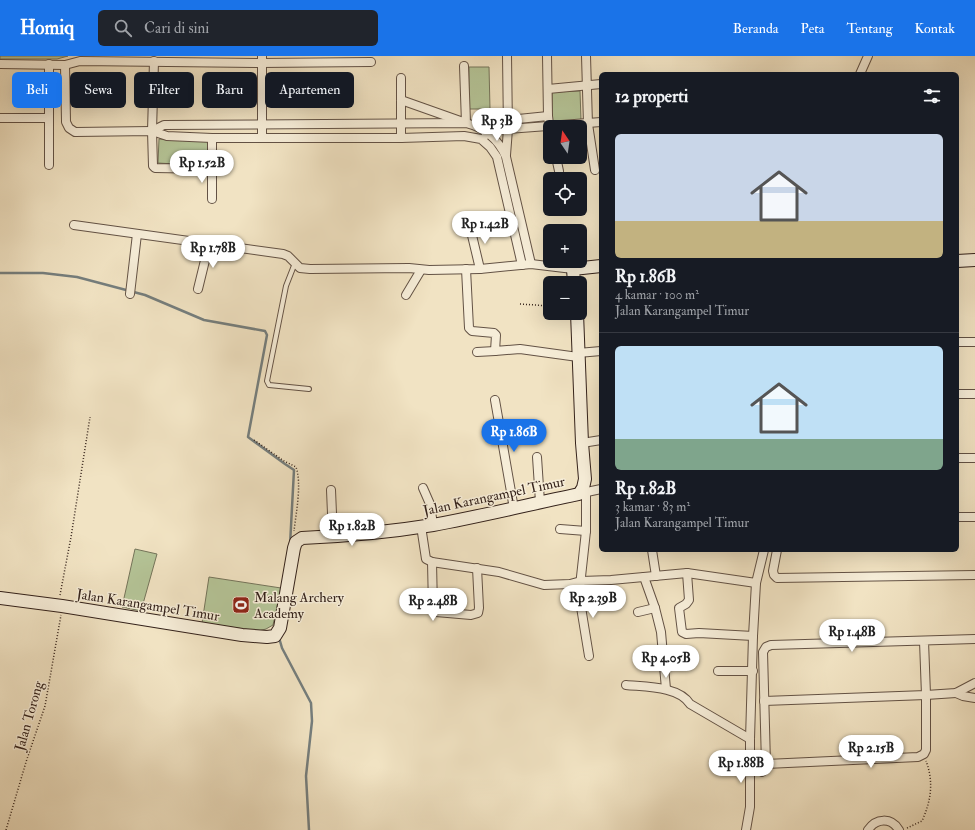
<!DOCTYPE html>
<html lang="id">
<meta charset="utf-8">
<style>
body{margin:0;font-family:"IM FELL Double Pica",serif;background:#20242c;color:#f1f3f6;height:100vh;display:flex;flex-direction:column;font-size:15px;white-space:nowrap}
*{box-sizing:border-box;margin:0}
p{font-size:13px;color:#9ea1a6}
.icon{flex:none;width:22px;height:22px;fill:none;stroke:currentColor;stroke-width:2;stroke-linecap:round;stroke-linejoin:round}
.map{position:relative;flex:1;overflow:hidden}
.drawer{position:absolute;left:599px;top:16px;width:360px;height:480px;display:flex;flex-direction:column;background:#171b24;border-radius:6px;box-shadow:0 4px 16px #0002}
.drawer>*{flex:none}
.hud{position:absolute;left:12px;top:16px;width:380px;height:36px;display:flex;gap:8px}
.needle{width:26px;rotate:347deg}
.controls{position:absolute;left:543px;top:64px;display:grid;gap:8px}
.controls a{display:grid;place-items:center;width:44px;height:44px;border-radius:6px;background:#171b24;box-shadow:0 4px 16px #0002;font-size:20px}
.price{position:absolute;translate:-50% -34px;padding:0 9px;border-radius:14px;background:#fff;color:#222;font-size:13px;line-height:26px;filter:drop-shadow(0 1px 2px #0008)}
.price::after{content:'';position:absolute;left:50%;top:24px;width:12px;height:9px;margin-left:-6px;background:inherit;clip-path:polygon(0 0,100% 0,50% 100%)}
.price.active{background:#1a73e8;color:#fff}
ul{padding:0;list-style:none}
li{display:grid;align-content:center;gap:8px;height:212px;padding:0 16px}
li+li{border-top:1px solid #363941}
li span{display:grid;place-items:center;height:124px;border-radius:6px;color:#555}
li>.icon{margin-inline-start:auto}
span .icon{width:72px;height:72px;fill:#fffc;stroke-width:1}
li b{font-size:17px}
h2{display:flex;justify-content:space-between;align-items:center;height:48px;padding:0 16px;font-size:17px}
.tag{padding:0 14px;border-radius:6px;background:#171b24;box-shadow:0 4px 16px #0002;font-size:14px;line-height:36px}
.tag.active{background:#1a73e8;color:#fff}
header{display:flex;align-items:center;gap:24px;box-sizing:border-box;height:56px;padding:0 20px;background:#1a73e8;color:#fff}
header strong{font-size:19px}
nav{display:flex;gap:22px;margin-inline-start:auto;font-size:14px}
.search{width:280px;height:36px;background:#20242c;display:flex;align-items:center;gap:10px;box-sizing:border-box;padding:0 14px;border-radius:6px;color:#9ea1a6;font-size:15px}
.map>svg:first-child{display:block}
.green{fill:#b5c598;stroke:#74745a}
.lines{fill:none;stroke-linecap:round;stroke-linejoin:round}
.stream{stroke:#757e7d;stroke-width:2.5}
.lane-casing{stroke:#635245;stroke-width:6}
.street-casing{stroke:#635245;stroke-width:10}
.secondary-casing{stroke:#34221b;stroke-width:14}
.path{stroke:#34221b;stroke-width:1.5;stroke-dasharray:1 2;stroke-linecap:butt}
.lane{stroke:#f6edd8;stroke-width:4}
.street{stroke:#f6edd8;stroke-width:8}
.secondary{stroke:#f6edd8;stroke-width:12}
.labels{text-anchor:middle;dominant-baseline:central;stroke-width:3;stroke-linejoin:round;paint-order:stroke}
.street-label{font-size:14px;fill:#34221b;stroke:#f6edd8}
.poi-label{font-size:14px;fill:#34221b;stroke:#f6edd8;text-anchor:start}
</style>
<header>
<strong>Homiq</strong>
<div class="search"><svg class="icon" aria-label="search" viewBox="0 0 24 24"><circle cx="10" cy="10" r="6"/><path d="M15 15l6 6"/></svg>Cari di sini</div>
<nav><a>Beranda</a><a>Peta</a><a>Tentang</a><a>Kontak</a></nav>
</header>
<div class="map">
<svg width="975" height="774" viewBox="0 0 975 774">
<rect width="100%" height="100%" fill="#f1e3c3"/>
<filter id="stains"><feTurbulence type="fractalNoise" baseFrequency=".005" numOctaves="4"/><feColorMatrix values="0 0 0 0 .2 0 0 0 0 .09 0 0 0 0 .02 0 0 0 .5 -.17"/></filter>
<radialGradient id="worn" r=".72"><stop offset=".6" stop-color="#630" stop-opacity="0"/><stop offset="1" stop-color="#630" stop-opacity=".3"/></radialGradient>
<g class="green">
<polygon points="0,0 68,0 57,3 0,3"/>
<polygon points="469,11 489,11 490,53 469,53"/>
<polygon points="580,35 581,64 552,66 552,36"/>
<polygon points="159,83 208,85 208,110 158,107"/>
<polygon points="135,493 157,498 141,555 122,551"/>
<polygon points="209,521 281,532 273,569 266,573 258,575 202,567"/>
</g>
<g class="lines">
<g class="stream">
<polyline points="0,217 43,217 77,221 145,239 204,264 265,275 267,279 248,381 285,408 294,414 290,489"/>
<polyline points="280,585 282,592 311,647 312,665 306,720 309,774"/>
</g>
<defs>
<polyline id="lane" points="295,207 286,230 267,325 269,329 309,333"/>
<g id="street">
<polyline points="262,0 262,82"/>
<polyline points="547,0 548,60 550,76"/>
<polyline points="586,0 588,68 595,114"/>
<polyline points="154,5 152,75 153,110 155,112 212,113 212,82"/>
<polyline points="0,8 65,9 80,5 261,7 371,6"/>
<polyline points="65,9 66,66 69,72 75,76 152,75 167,80 212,82 401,82 464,80 481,83 490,91 497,101 522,209"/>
<polyline points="860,18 868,0"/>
<polyline points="548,33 601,28"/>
<polyline points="401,44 466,67 464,10"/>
<polyline points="0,62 49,62"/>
<polyline points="508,64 548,60"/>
<path d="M152,75l12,-6 302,-2c19,5 32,15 40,34l25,107"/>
<polyline points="486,79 493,74 601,66"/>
<polyline points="401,82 401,22"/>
<polyline points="506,99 508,73 507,0"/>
<polyline points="556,101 559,115"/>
<polyline points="49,109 49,8"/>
<polyline points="212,143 212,113"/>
<polyline points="74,169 283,198 288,200 300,212 310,213 409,212 429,214 480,213 531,208 573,213"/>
<polyline points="470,171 480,213"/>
<polyline points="466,213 469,272 472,275 494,277 496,279 495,295 520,293 578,301"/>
<polyline points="198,233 209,188"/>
<polyline points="130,238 137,178"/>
<polyline points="406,239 421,214"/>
<polyline points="957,286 975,286"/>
<polyline points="477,296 495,295"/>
<polyline points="578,297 601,295"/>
<polyline points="957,338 975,338"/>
<polyline points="495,344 514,453"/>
<polyline points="582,387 601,384"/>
<polyline points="537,401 540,446"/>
<polyline points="957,402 975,402"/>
<polyline points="423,432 430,448 433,469"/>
<polyline points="331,434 333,481"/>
<polyline points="586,436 586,475 579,539 589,600"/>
<polyline points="582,437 601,433"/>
<polyline points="957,461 975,461"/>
<polyline points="421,470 426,503 432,506 499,516 544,529 570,528 581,525 611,524 687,517 756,527"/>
<polyline points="560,473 586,475"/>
<polyline points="652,494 656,520"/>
<polyline points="777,494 773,515 774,519 777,522 975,519"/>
<polyline points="432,506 433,552 436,556 471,559 478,557 479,552 477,512"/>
<polyline points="687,517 689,544 686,548 679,552 682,576 686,578 699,577 753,580"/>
<polyline points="644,521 655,552 661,576 666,633"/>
<polyline points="638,556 655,552"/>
<polyline points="924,585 926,639 926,694 924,698 918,701 766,708 763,596 766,591 771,589 975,583"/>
<polyline points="718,615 753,615"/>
<path d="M626,629c19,2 53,1 64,19l60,35"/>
<polyline points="956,637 963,640 975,642"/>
<polyline points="764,645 926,639 956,637 975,627"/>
<polyline points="762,716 762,711 766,708"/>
<polyline points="746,774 750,751 750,683 753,580 756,527 764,494"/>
<path d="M868,774c8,-12 23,-13 31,0"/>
</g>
<g id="secondary">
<polyline points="957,205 975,204"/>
<polyline points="574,227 573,213 601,210"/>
<path d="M0,542l62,8 180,29 25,2 8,-1 5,-8 14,-80 2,-6 6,-4c44,-2 88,-6 131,-13 49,-9 98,-21 146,-31l4,-6 2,-9 -3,-36 -5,-130"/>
</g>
</defs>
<use href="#lane" class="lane-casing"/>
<use href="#street" class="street-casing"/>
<use href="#secondary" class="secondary-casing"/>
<g class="path">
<polyline points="520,248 550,250"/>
<path d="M254,384l30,21 12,6c6,17 0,46 -2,64"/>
<polyline points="60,539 71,481 90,361"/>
<path d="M907,772l15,-7c9,-20 12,-39 4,-60"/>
<polyline points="6,774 26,706 45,650 61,559"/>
</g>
<use href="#lane" class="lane"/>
<use href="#street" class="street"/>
<use href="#secondary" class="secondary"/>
</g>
<defs>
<symbol id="stadium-square" viewBox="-11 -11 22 22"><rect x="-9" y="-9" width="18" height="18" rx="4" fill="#8f2418" stroke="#f6edd8"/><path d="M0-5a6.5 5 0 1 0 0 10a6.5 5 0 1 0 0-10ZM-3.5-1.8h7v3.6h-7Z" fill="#fff"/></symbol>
</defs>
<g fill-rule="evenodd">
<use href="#stadium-square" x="231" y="539" width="20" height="20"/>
</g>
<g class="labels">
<g class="street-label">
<text transform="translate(494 440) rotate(-12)">Jalan Karangampel Timur</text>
<text transform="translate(148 549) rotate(9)">Jalan Karangampel Timur</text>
<text transform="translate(29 660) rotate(-74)">Jalan Torong</text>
</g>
<g class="poi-label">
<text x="254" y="541">Malang Archery<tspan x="254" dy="16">Academy</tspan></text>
</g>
</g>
<rect width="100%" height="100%" filter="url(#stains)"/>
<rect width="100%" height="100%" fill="url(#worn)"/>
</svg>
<div class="controls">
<a><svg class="needle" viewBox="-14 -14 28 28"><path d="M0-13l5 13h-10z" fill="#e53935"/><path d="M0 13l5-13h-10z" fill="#9ea1a6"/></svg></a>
<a><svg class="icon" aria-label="locate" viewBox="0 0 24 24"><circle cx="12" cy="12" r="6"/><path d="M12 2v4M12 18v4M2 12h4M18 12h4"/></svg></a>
<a>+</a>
<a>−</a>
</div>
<b class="price" style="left:497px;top:86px">Rp 3B</b>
<b class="price" style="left:202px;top:128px">Rp 1.52B</b>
<b class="price" style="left:485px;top:189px">Rp 1.42B</b>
<b class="price" style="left:213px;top:213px">Rp 1.78B</b>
<b class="price active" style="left:514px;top:397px">Rp 1.86B</b>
<b class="price" style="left:352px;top:491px">Rp 1.82B</b>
<b class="price" style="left:593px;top:563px">Rp 2.39B</b>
<b class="price" style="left:433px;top:566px">Rp 2.48B</b>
<b class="price" style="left:852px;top:597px">Rp 1.48B</b>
<b class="price" style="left:666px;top:623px">Rp 4.05B</b>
<b class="price" style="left:871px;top:713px">Rp 2.15B</b>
<b class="price" style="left:741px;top:728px">Rp 1.88B</b>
<div class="hud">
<a class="tag active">Beli</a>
<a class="tag">Sewa</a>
<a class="tag">Filter</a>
<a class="tag">Baru</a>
<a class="tag">Apartemen</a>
</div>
<section class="drawer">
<h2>12 properti<svg class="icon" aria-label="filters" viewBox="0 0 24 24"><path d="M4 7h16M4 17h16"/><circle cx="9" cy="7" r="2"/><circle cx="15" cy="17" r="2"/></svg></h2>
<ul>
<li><span style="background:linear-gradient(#c9d6e8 70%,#c2b280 0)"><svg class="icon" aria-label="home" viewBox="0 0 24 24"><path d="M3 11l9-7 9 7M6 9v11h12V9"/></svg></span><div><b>Rp 1.86B</b><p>4 kamar · 100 m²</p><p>Jalan Karangampel Timur</p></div></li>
<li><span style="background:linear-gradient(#bfe0f5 75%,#7fa58c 0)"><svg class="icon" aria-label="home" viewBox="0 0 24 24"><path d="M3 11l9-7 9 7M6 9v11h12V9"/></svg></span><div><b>Rp 1.82B</b><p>3 kamar · 83 m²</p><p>Jalan Karangampel Timur</p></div></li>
</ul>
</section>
</div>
